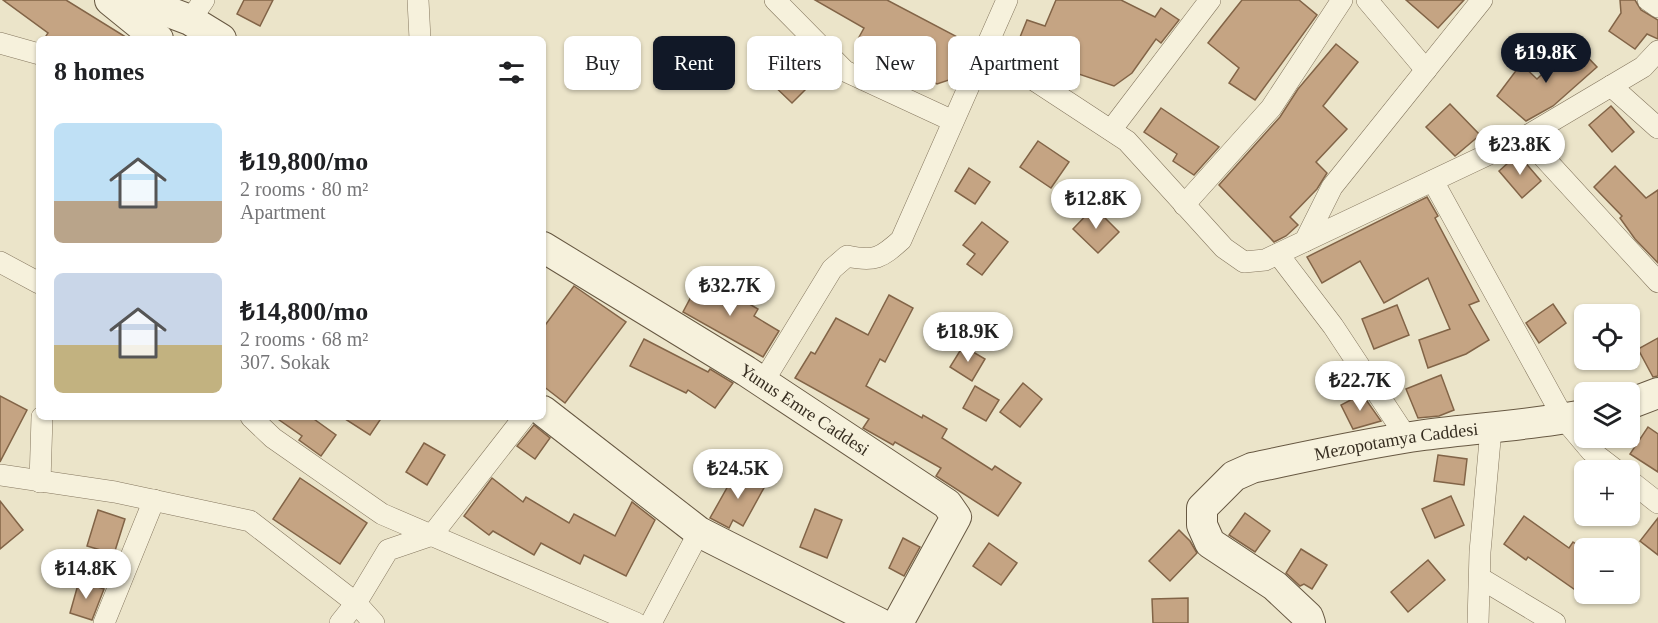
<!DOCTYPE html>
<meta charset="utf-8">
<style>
body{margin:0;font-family:Georgia,serif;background:#f2f2f2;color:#202124;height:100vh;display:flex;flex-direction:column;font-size:22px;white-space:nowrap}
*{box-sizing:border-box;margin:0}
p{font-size:20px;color:#757577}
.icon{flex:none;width:33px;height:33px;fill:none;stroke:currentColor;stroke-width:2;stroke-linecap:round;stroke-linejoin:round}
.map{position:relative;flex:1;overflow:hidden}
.sheet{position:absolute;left:36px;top:36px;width:510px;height:384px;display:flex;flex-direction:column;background:#fff;border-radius:9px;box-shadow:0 2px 4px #0004}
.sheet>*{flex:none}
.banner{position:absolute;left:564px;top:36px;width:570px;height:54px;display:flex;gap:12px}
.tools{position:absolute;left:1574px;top:304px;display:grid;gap:12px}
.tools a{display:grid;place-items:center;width:66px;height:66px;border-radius:9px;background:#fff;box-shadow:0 2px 4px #0004;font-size:30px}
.price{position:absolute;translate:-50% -51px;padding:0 14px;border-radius:21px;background:#fff;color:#222;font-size:20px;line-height:39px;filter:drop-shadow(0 2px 3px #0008)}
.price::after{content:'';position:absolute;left:50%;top:36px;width:18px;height:14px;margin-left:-9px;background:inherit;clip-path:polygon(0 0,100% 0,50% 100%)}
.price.on{background:#111827;color:#fff}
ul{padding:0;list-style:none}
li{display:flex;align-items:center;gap:18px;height:150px;padding:0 18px}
li span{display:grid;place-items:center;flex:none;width:168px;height:120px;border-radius:9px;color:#555}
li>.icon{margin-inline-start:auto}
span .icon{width:72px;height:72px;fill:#fffc;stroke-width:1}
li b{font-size:26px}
h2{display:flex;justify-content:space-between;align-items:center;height:72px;padding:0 18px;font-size:26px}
.tag{padding:0 21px;border-radius:9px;background:#fff;box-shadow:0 2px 4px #0004;font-size:21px;line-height:54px}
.tag.on{background:#111827;color:#fff}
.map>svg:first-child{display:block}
.building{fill:#c5a483;stroke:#826447;stroke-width:1.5}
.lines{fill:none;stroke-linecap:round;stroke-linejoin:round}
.street-casing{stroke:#85775f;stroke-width:22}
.secondary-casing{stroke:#675842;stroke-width:32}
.street{stroke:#f6f1dc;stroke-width:21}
.secondary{stroke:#f6f1dc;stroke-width:30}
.labels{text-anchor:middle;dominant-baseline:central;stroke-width:4.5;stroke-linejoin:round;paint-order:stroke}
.street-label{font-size:18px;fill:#372e21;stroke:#f3eed8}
</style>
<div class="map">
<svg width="1658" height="623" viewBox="0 0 1658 623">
<rect width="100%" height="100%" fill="#ebe4c9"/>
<g class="building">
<polygon points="3,0 66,0 129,39 44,39 48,33"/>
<polygon points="244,0 273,0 260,26 237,14"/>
<polygon points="815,0 887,0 965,41 949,80 937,84 890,61 858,39 864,28"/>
<polygon points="1056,0 1121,0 1155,17 1161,8 1179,20 1161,43 1156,39 1132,73 1114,86 1014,52 1027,20 1045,26"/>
<polygon points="1242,0 1299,0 1317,15 1255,100 1229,83 1239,68 1208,43"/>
<polygon points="1406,0 1464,0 1438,28"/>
<polygon points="1620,0 1635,0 1641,10 1658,20 1658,39 1647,34 1635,49 1609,31 1621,13"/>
<polygon points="1574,43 1597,67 1553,106 1526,121 1497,96 1521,64 1537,79"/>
<polygon points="1336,44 1358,62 1323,106 1347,129 1316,162 1327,173 1317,189 1290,217 1298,225 1286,236 1274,242 1219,185 1280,117 1298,89"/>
<polygon points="788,60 811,84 792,103 768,80"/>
<polygon points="1450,104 1480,135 1455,156 1426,127"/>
<polygon points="1611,106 1634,132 1612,152 1589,125"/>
<polygon points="1161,108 1219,147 1194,175 1173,161 1177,154 1144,132"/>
<polygon points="1038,141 1069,162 1051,188 1020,167"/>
<polygon points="1518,154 1541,181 1522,198 1499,171"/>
<polygon points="1615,166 1646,198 1658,190 1658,263 1635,239 1620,218 1622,216 1594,187"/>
<polygon points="969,168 990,182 975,204 955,191"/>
<polygon points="1427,197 1438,216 1435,218 1479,301 1469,305 1489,340 1466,354 1428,368 1419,340 1450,329 1428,278 1384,303 1360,261 1322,283 1307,257"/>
<polygon points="1094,207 1119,232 1098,253 1073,229"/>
<polygon points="982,222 1008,242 982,275 967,264 975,254 963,245"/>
<polygon points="702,276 758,309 754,316 779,331 763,357 683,312"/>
<polygon points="574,286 626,322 565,403 543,386 543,328"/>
<polygon points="889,295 913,308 885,362 880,359 866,386 922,418 923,415 947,429 942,438 992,470 995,466 1021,483 998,516 936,476 941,468 895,442 893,445 863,428 869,419 795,378 811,352 815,354 836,318 868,335"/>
<polygon points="1553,304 1566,323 1539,343 1526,323"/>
<polygon points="1397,305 1409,335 1374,349 1362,319"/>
<polygon points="1658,338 1658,376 1653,377 1638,349"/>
<polygon points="644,339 708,372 710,369 733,383 715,408 688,390 686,393 630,366"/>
<polygon points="963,346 985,359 972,381 950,367"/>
<polygon points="1441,375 1454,410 1439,416 1418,418 1406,389"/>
<polygon points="1023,383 1042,399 1020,427 1000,412"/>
<polygon points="975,386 999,400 986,421 963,408"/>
<polygon points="1362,394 1381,421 1353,429 1341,405"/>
<polygon points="0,396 27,410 0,462"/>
<polygon points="275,417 311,417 336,435 321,456 299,440 302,436"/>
<polygon points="342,417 382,417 370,435"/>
<polygon points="534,425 550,438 535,459 517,446"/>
<polygon points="1648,427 1658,434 1658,472 1630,454"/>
<polygon points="424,443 445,455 427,485 406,472"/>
<polygon points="1438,455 1467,459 1464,485 1434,481"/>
<polygon points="737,470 765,486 743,526 733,520 729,528 710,518"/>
<polygon points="300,478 367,523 340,564 273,519"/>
<polygon points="492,478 523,502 526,497 569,523 574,514 615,536 632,502 655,520 626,576 584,555 580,564 541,543 534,555 493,531 489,535 464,516"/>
<polygon points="1451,496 1464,525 1435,538 1422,509"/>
<polygon points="0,501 23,530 0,549"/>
<polygon points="815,509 842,520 827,558 800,547"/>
<polygon points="98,510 125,519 114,554 87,546"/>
<polygon points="1245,513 1270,531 1255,552 1229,535"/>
<polygon points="1524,516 1569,548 1573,542 1584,550 1584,596 1528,557 1526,560 1504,544"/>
<polygon points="1658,518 1658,555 1640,541"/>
<polygon points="1179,530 1190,541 1197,553 1170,581 1149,561"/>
<polygon points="903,538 920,547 904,576 889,568"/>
<polygon points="989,543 1017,563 1001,585 973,566"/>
<polygon points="1301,549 1327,565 1312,589 1304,584 1300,586 1286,573"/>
<polygon points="1428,560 1445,580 1408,612 1391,592"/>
<polygon points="79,581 104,589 92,620 70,613"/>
<polygon points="1188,598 1188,623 1153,623 1152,599"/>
</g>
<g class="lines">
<defs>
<g id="street">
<polyline points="418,0 420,39"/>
<polyline points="775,0 845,71 953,121"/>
<polyline points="1367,0 1426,70"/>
<polyline points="1648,0 1658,7"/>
<polyline points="190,20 204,0"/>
<polyline points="0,43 39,54"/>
<polyline points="978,64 1034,80 1127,141 1224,248 1244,262 1265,260 1525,137 1643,67 1658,51"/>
<polyline points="1611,86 1658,128"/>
<polyline points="1111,130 1210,0"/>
<polyline points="1525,137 1658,282"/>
<polyline points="1433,181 1564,419 1591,451 1617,471"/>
<polyline points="1184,205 1271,108 1342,0"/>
<polyline points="1305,241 1332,187 1482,0"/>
<polyline points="1278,254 1333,326 1407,438"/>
<polyline points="0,262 39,283"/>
<path d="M763,382l69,-113 15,-13c28,6 34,2 54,-16l106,-240"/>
<polyline points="251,417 273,438 382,514 636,623"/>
<polyline points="0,475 115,492 250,521 356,603 374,623"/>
<polyline points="1629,480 1658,503"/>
<polyline points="40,482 42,417"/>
<polyline points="1480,578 1555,623"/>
<polyline points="104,623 154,500"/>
<polyline points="340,623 356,603 388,550 432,535 524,417"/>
<polyline points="651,623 699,532"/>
<polyline points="1478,623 1480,552 1491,429"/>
</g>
<g id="secondary">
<polyline points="110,0 158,39"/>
<polyline points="137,0 190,20 221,39"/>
<path id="s1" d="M543,247l203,124 201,133 9,13 -58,106"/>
<polyline points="1629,404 1658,393"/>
<polyline points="543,411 699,532 879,623"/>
<path id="s2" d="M1310,623l-2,-6 -33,-31 -65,-43 -8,-18v-17l32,-32 18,-8c57,-12 114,-25 172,-33 53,-7 107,-10 160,-20"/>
</g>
</defs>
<use href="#street" class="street-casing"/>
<use href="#secondary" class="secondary-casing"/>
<use href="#street" class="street"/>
<use href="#secondary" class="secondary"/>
</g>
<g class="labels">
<g class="street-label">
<text stroke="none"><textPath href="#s1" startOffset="308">Yunus Emre Caddesi</textPath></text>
<text stroke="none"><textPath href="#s2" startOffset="378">Mezopotamya Caddesi</textPath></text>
</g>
</g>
</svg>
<div class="tools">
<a><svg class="icon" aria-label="locate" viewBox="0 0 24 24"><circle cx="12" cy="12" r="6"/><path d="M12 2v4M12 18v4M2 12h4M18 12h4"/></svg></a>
<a><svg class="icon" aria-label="layers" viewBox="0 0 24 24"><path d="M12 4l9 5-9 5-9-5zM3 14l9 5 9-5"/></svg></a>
<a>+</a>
<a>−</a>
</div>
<b class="price on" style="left:1546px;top:84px">₺19.8K</b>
<b class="price" style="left:1520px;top:176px">₺23.8K</b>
<b class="price" style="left:1096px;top:230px">₺12.8K</b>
<b class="price" style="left:730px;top:317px">₺32.7K</b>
<b class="price" style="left:968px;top:363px">₺18.9K</b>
<b class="price" style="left:1360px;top:412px">₺22.7K</b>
<b class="price" style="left:738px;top:500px">₺24.5K</b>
<b class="price" style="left:86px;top:600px">₺14.8K</b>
<div class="banner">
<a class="tag">Buy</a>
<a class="tag on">Rent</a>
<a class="tag">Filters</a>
<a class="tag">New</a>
<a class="tag">Apartment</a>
</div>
<section class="sheet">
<h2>8 homes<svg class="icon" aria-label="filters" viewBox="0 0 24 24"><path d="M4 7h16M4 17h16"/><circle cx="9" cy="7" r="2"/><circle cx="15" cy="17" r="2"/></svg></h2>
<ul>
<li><span style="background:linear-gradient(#bfe0f5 65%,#b9a48a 0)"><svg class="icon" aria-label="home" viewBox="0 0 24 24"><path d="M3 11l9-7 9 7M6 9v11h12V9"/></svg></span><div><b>₺19,800/mo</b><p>2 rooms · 80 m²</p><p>Apartment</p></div></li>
<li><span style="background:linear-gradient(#c9d6e8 60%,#c2b280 0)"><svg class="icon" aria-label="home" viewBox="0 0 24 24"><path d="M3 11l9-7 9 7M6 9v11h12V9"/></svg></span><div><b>₺14,800/mo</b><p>2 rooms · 68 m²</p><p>307. Sokak</p></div></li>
</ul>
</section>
</div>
